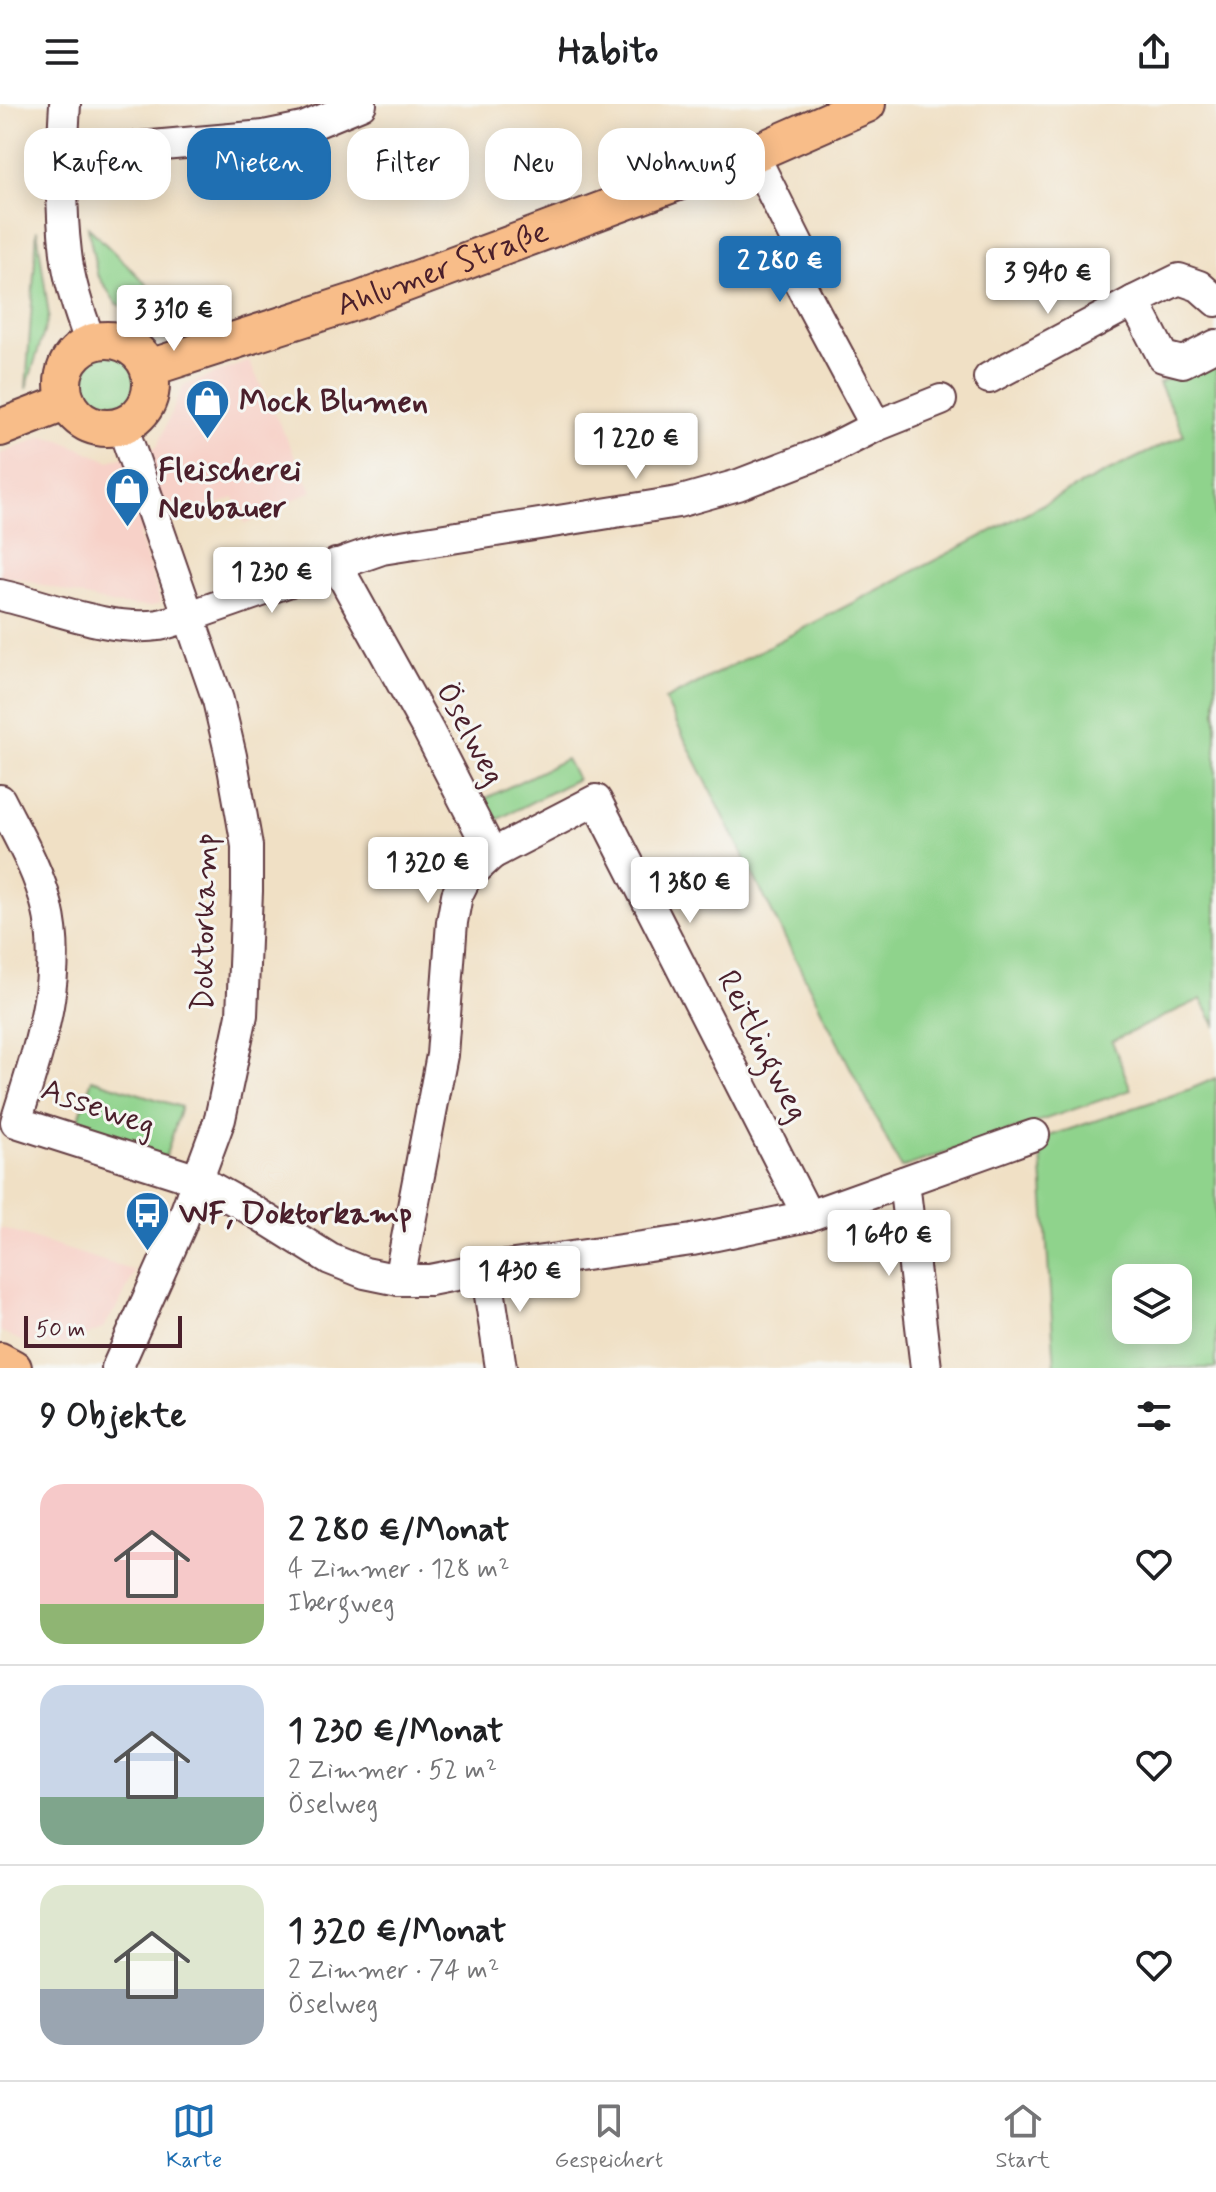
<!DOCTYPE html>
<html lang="de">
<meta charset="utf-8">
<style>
body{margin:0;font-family:Mynerve,sans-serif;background:#f6f6f6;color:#202124;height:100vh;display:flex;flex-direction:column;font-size:30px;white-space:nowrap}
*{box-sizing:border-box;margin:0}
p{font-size:26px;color:#757577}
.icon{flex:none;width:44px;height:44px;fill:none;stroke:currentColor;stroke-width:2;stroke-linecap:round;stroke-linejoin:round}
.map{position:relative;height:1264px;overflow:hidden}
.details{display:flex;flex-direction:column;background:#fff;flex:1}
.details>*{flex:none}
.top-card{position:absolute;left:24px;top:24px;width:800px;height:72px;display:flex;gap:16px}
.fabs{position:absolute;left:1112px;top:1160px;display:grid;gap:16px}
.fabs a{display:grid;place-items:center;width:80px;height:80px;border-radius:16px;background:#fff;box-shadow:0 4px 20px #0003;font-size:40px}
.scale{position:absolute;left:24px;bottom:20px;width:158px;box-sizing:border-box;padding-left:8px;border:4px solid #4a1f2b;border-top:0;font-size:22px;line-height:28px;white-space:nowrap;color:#4a1f2b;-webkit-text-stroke:6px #f6f6f2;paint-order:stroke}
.price{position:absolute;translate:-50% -68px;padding:0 18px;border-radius:8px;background:#fff;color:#222;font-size:26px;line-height:52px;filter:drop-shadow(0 2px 4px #0008)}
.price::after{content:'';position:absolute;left:50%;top:48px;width:24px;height:18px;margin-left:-12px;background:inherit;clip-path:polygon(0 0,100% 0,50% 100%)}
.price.on{background:#1f6fb2;color:#fff}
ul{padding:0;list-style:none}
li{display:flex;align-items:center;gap:24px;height:200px;padding:0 40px}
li+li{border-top:2px solid #e0e0e0}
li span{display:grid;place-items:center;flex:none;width:224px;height:160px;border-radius:24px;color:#555}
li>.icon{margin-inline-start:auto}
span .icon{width:96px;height:96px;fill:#fffc;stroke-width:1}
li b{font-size:34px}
h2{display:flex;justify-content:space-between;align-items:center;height:96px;padding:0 40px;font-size:34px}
.tag{padding:0 28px;border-radius:24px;background:#fff;box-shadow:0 4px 20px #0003;font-size:28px;line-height:72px}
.tag.on{background:#1f6fb2;color:#fff}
header{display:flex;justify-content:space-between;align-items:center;height:104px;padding:0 40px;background:#fff;font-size:36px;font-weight:700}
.tab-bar{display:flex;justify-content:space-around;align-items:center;height:112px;border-top:2px solid #e0e0e0;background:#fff;font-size:22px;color:#757577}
.tab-bar a{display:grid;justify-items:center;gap:4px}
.tab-bar .on{color:#1f6fb2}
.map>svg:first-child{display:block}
.built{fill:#f7d1c8}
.green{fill:#8fd38c;stroke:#6c795c;stroke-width:2;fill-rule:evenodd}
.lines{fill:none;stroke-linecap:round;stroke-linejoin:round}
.minor-casing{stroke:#633c42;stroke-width:34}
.major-casing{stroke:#633c42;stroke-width:40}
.minor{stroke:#fff;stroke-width:30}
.major{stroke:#f8bd89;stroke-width:36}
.labels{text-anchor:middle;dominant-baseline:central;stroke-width:6;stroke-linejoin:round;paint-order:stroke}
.street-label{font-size:32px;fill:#4a1f2b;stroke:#f6f6f2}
.poi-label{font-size:32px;font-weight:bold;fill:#4a1f2b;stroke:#f6f6f2;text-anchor:start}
</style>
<header><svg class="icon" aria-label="menu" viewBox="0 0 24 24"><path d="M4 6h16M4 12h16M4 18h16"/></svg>Habito<svg class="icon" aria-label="share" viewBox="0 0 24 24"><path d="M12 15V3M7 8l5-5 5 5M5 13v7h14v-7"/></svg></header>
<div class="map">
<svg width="1216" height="1264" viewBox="0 0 1216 1264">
<rect width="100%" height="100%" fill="#f6f6f2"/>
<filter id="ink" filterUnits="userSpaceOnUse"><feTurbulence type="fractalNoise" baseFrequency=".0125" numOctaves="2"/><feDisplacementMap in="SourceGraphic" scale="16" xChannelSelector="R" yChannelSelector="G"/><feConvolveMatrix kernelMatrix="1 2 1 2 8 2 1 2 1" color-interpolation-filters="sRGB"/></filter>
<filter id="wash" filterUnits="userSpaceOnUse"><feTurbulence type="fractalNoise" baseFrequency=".006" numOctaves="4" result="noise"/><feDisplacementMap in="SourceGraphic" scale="32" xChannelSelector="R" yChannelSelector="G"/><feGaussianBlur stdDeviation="1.8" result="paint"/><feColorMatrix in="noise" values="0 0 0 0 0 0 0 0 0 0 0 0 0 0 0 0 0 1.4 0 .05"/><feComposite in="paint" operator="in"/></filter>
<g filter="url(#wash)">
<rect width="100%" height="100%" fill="#f0e0c5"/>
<g class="built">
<polygon points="249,257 312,387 245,420 234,394 139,430 161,499 150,503 111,500 14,473 0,474 0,350 42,333 58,335 109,357 157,343 183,282"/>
<polygon points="0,1124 135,1167 120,1199 102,1225 64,1241 25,1239 0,1227"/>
</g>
<g class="green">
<polygon points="88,123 190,223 149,217 116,199 97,170"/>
<polygon points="37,126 49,212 26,285"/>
<circle cx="106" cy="279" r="30"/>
<polygon points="1216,251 1216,923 1201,895 1112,937 1131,986 901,1064 665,596 1084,379 1184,331 1159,279"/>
<polygon points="566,655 577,675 483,723 472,701"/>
<path d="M1216,974v290h-161l-15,-229 148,-49zM1126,1174h52v52h-52z"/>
<polygon points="92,975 181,1003 162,1064 72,1036"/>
</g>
</g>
<g filter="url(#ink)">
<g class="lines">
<defs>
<g id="minor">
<path d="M65,0c-3,49 -5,100 1,149 3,30 14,62 25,90"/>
<polyline points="62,50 264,32 303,24 361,0"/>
<polyline points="753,50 804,152 798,176 876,322"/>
<polyline points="1216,197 1199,182 1179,175 1134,197 1163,253 1183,258 1216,241"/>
<polyline points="989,274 1134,197"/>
<polyline points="336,460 428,626 492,750 465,775 457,791 452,818 442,951 399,1176"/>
<path d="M0,491c50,11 108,37 159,30 10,-2 21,-6 31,-9l192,-67 296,-47 60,-17 91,-35 47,-24 65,-26"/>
<path d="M0,696c17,34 38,69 47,106 18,73 -10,147 -31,216l182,58 52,29 80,50 35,14 34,7h31l56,-11 206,-29 116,-24 226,-81"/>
<polyline points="492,750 596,696 808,1112"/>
<polyline points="904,1078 926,1264"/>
<polyline points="486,1165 501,1264"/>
<polyline points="117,1264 180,1123 220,1015 242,911 247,787 247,742 231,652 218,596 122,321"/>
</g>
<g id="major">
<circle cx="107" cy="280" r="44"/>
<path id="s1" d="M149,264l211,-68 84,-31 309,-115 114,-50"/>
<polyline points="0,324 67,298"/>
<polyline points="0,1257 13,1264"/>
</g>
</defs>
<use href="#minor" class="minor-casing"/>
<use href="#major" class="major-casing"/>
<use href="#minor" class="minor"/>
<use href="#major" class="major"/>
</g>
</g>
<defs>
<symbol id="shop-pin" viewBox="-11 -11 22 30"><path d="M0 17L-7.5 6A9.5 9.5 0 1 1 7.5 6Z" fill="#1f6fb2" stroke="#f6f6f2"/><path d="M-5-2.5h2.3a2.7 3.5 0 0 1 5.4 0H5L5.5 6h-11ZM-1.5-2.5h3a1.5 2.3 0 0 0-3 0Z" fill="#fff"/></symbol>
<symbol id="bus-pin" viewBox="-11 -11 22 30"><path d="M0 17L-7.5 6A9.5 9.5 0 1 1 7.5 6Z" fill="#1f6fb2" stroke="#f6f6f2"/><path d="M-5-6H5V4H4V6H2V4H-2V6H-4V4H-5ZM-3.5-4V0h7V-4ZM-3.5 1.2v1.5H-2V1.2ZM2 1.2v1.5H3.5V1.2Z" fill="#fff"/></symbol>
</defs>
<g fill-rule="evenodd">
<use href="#shop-pin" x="182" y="272" width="51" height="69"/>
<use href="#shop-pin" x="102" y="360" width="51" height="69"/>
<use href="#bus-pin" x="122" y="1084" width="51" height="69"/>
</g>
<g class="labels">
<g class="street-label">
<text stroke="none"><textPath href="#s1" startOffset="310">Ahlumer Straße</textPath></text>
<text transform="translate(470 630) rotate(62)">Öselweg</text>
<text transform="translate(205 818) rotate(-89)">Doktorkamp</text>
<text transform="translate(762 942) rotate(63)">Reitlingweg</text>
<text transform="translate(98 1004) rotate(19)">Asseweg</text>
</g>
<g class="poi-label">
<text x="239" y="298">Mock Blumen</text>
<text x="158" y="367">Fleischerei<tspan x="158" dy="37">Neubauer</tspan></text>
<text x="179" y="1110">WF, Doktorkamp</text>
</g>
</g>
</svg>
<div class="fabs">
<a><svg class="icon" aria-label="layers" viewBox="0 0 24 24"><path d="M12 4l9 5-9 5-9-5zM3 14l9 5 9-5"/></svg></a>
</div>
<div class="scale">50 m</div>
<b class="price on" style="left:780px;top:200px">2 280 €</b>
<b class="price" style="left:1048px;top:212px">3 940 €</b>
<b class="price" style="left:174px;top:249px">3 310 €</b>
<b class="price" style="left:636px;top:377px">1 220 €</b>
<b class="price" style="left:272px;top:511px">1 230 €</b>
<b class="price" style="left:428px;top:801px">1 320 €</b>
<b class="price" style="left:690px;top:821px">1 380 €</b>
<b class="price" style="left:889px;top:1174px">1 640 €</b>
<b class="price" style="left:520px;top:1210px">1 430 €</b>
<div class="top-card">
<a class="tag">Kaufen</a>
<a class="tag on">Mieten</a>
<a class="tag">Filter</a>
<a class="tag">Neu</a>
<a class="tag">Wohnung</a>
</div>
</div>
<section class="details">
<h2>9 Objekte<svg class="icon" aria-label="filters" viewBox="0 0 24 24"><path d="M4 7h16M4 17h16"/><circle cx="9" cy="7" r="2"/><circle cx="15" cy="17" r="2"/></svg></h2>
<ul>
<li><span style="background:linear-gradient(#f6c9c9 75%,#8fb573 0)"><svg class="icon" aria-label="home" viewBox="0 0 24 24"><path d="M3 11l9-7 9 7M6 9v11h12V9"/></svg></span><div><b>2 280 €/Monat</b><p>4 Zimmer · 128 m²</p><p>Ibergweg</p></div><svg class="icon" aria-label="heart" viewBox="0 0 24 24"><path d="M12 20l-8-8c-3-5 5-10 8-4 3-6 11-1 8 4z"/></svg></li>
<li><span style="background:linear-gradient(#c9d6e8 70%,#7fa58c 0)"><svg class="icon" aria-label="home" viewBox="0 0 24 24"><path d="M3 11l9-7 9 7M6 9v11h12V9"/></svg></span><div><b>1 230 €/Monat</b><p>2 Zimmer · 52 m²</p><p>Öselweg</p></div><svg class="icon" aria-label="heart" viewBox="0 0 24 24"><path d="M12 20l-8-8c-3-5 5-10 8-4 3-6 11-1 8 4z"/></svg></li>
<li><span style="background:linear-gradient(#dfe7d0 65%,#9aa5b1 0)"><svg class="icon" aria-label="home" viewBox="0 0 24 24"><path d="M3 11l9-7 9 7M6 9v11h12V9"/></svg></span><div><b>1 320 €/Monat</b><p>2 Zimmer · 74 m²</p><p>Öselweg</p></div><svg class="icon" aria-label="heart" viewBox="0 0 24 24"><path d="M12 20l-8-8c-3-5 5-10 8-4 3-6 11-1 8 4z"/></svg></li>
</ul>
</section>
<nav class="tab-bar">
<a class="on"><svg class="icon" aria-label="map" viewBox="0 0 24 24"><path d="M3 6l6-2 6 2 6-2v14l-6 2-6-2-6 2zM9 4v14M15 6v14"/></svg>Karte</a>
<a><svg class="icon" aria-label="saved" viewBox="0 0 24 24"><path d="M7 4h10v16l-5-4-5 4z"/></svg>Gespeichert</a>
<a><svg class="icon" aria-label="home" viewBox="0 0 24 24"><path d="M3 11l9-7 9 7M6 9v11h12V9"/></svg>Start</a>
</nav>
